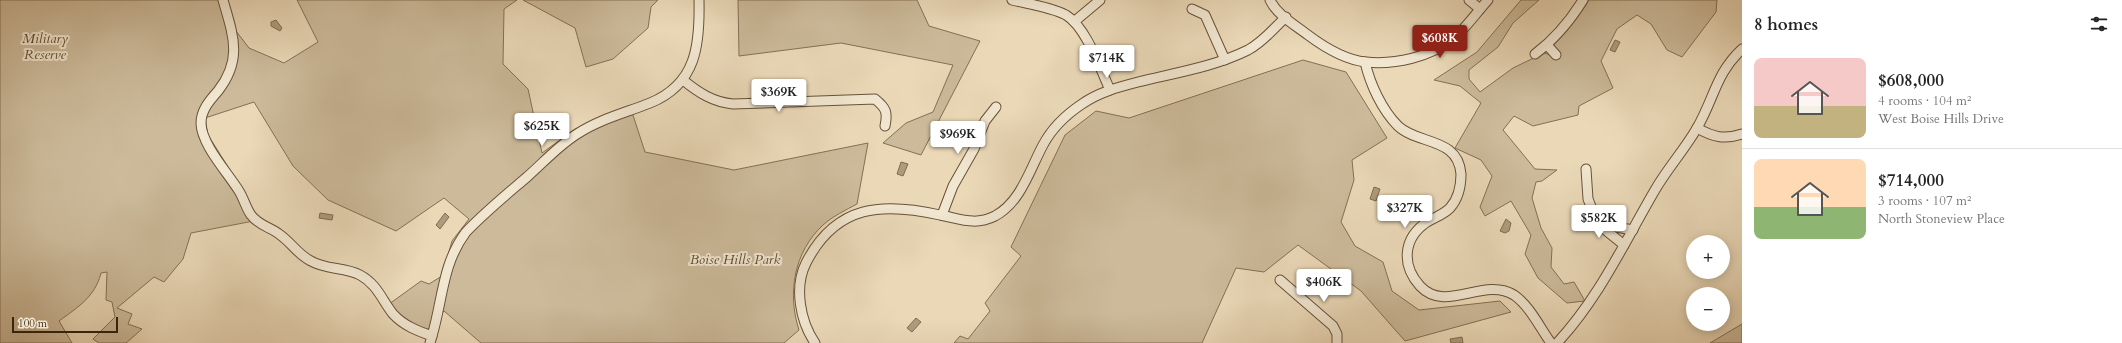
<!DOCTYPE html>
<meta charset="utf-8">
<style>
body{margin:0;font-family:Cardo,serif;background:#f6f6f6;color:#222;height:100vh;display:flex;flex-direction:column;font-size:15px;white-space:nowrap}
*{box-sizing:border-box;margin:0}
p{font-size:13px;color:#767676}
.icon{flex:none;width:22px;height:22px;fill:none;stroke:currentColor;stroke-width:2;stroke-linecap:round;stroke-linejoin:round}
.map{position:relative;flex:1;overflow:hidden}
.side{display:flex;flex-direction:column;background:#fff;width:380px}
.side>*{flex:none}
.fabs{position:absolute;left:1686px;top:235px;display:grid;gap:8px}
.fabs a{display:grid;place-items:center;width:44px;height:44px;border-radius:50%;background:#fff;box-shadow:0 2px 10px #0003;font-size:20px}
.scale{position:absolute;left:12px;bottom:10px;width:106px;box-sizing:border-box;padding-left:4px;border:2px solid #3b260d;border-top:0;font-size:11px;line-height:14px;white-space:nowrap;color:#3b260d;-webkit-text-stroke:3px #f1e6d0;paint-order:stroke}
.price{position:absolute;translate:-50% -34px;padding:0 9px;border-radius:4px;background:#fff;color:#222;font-size:13px;line-height:26px;filter:drop-shadow(0 1px 2px #0008)}
.price::after{content:'';position:absolute;left:50%;top:24px;width:12px;height:9px;margin-left:-6px;background:inherit;clip-path:polygon(0 0,100% 0,50% 100%)}
.price.active{background:#8f2418;color:#fff}
ul{padding:0;list-style:none}
li{display:flex;align-items:center;gap:12px;height:100px;padding:0 12px}
li+li{border-top:1px solid #e0e0e0}
li span{display:grid;place-items:center;flex:none;width:112px;height:80px;border-radius:8px;color:#555}
li>.icon{margin-inline-start:auto}
span .icon{width:48px;height:48px;fill:#fffc;stroke-width:1}
li b{font-size:17px}
h2{display:flex;justify-content:space-between;align-items:center;height:48px;padding:0 12px;font-size:17px}
main{display:flex;flex:1;min-height:0}
.map>svg:first-child{display:block}
.green{fill:#ccba9a;stroke:#847054}
.water{fill:#ae9b7d;stroke:#806c50}
.lines{fill:none;stroke-linecap:round;stroke-linejoin:round}
.minor-casing{stroke:#675238;stroke-width:11}
.minor{stroke:#f1e6d0;stroke-width:9}
.labels{text-anchor:middle;dominant-baseline:central;stroke-width:4;stroke-linejoin:round;paint-order:stroke}
.park-label{font-size:14px;font-style:italic;fill:#5f4b30;stroke:#f1e6d0}
</style>
<main>
<div class="map">
<svg width="1742" height="343" viewBox="0 0 1742 343">
<rect width="100%" height="100%" fill="#ead8b7"/>
<filter id="stains"><feTurbulence type="fractalNoise" baseFrequency=".005" numOctaves="4"/><feColorMatrix values="0 0 0 0 .2 0 0 0 0 .09 0 0 0 0 .02 0 0 0 .5 -.17"/></filter>
<radialGradient id="worn" r=".72"><stop offset=".6" stop-color="#630" stop-opacity="0"/><stop offset="1" stop-color="#630" stop-opacity=".3"/></radialGradient>
<g class="green">
<path d="M0,0h227l9,31 13,17 35,15 34,-21 -21,-42h220l-13,9 -1,55 25,25 14,64 33,-24 55,-23 15,46 89,18 134,-27 -11,61c-11,6 -24,12 -34,21 -29,27 -36,68 -24,105l-15,13h-303l-37,-32 -23,26 -36,-30 36,-26 8,3 13,-8 10,-35 17,-22 -25,-21 -48,33 -68,-31 -35,-34 -39,-64 -49,16 3,17 34,54 10,22 7,9 -68,13 -8,26 -19,23 -10,-5 -37,31 15,6 -4,10 14,5 -16,14h-27l-6,-4 22,-22 -3,-15 -6,-2 1,-28 -6,1c-6,24 -23,34 -42,48l13,22h-72z"/>
<polygon points="523,0 658,0 651,7 648,28 613,59 586,67 575,28"/>
<polygon points="738,0 917,0 929,26 980,41 921,155 883,143 906,123 933,112 953,65 841,43 739,56"/>
<polygon points="1521,0 1539,0 1513,23 1498,47 1469,70 1469,79 1480,92 1513,68 1544,53 1555,56 1553,42 1573,22 1589,0 1717,0 1716,12 1682,57 1667,50 1651,24 1637,15 1617,29 1601,61 1613,88 1579,106 1578,115 1533,126 1514,116 1503,130 1535,169 1557,170 1542,181 1536,182 1532,198 1541,228 1552,248 1551,267 1564,284 1574,282 1585,301 1567,303 1538,278 1525,254 1531,235 1511,201 1485,216 1480,207 1492,176 1481,160 1455,148 1481,103 1460,86 1434,80 1477,52"/>
<polygon points="1303,60 1346,72 1387,138 1352,160 1354,180 1341,222 1355,246 1383,262 1392,291 1419,310 1500,301 1511,312 1405,341 1361,291 1298,245 1264,272 1236,268 1202,343 954,343 960,336 968,339 990,311 985,303 1021,256 1011,247 1065,135 1096,111 1129,118"/>
<polygon points="1742,324 1742,343 1710,343"/>
</g>
<g class="water">
<polygon points="276,20 282,28 280,31 271,26 271,22"/>
<polygon points="1615,40 1620,42 1615,52 1610,50"/>
<polygon points="901,162 908,164 903,176 897,174"/>
<polygon points="1374,187 1380,189 1376,201 1370,199"/>
<polygon points="320,213 333,215 332,220 319,218"/>
<polygon points="445,213 449,217 440,229 436,225"/>
<polygon points="1506,219 1511,223 1509,231 1505,233 1500,231"/>
<polygon points="916,318 921,322 912,332 907,328"/>
<polygon points="1462,337 1463,343 1451,343 1450,339"/>
</g>
<g class="lines">
<defs>
<g id="minor">
<path d="M223,0c10,35 20,59 -5,91 -8,9 -17,19 -17,32 0,21 27,50 38,68 5,8 7,17 12,24 7,10 19,12 28,19 12,8 18,20 32,27 15,9 34,6 49,14 17,9 22,25 33,39 11,12 25,17 39,22l-2,7"/>
<path d="M1012,0c17,4 39,7 54,15 20,12 34,53 44,75"/>
<path d="M1270,0c7,15 25,25 38,35 16,12 38,25 58,27 29,3 64,-5 87,-23 13,-11 23,-26 35,-39"/>
<polyline points="1469,0 1480,9"/>
<polyline points="1192,9 1205,15 1225,60"/>
<polyline points="1075,21 1100,0"/>
<polyline points="1547,45 1556,55"/>
<path d="M1535,54c20,-15 35,-33 48,-54"/>
<path d="M1365,62c5,22 17,48 33,64 20,19 60,11 63,48 0,12 -3,25 -11,34 -7,7 -15,9 -23,14 -24,16 -26,43 -7,64 26,28 64,-10 94,9 16,11 26,33 37,48"/>
<path d="M683,80c16,13 30,22 50,24l142,-5c11,9 13,13 10,27"/>
<path d="M1697,128c16,9 27,12 45,6"/>
<polyline points="1586,169 1588,199 1598,224 1624,245"/>
<polyline points="942,215 953,186 974,149 985,121 996,107"/>
<polyline points="1598,219 1610,226 1633,230"/>
<polyline points="1280,280 1333,326 1337,334 1337,343"/>
<path d="M432,336c11,-37 10,-72 34,-104 19,-20 40,-37 61,-55 17,-15 31,-31 50,-43 23,-15 48,-21 73,-31 47,-19 50,-59 49,-103"/>
<path d="M815,343c-15,-22 -21,-56 -9,-80 30,-59 77,-61 134,-48 21,4 35,11 55,1 26,-14 35,-47 48,-71 9,-17 24,-31 39,-41 17,-12 37,-17 56,-22 36,-9 76,-15 110,-32 15,-8 25,-21 38,-33"/>
<path d="M1557,343c42,-45 67,-100 98,-153 12,-21 30,-41 42,-62 17,-29 19,-55 45,-79"/>
</g>
</defs>
<use href="#minor" class="minor-casing"/>
<use href="#minor" class="minor"/>
</g>
<g class="labels">
<g class="park-label">
<text x="45" y="38">Military<tspan x="45" dy="16">Reserve</tspan></text>
<text x="735" y="259">Boise Hills Park</text>
</g>
</g>
<rect width="100%" height="100%" filter="url(#stains)"/>
<rect width="100%" height="100%" fill="url(#worn)"/>
</svg>
<div class="fabs">
<a>+</a>
<a>−</a>
</div>
<div class="scale">100 m</div>
<b class="price active" style="left:1440px;top:59px">$608K</b>
<b class="price" style="left:1107px;top:79px">$714K</b>
<b class="price" style="left:779px;top:113px">$369K</b>
<b class="price" style="left:542px;top:147px">$625K</b>
<b class="price" style="left:958px;top:155px">$969K</b>
<b class="price" style="left:1405px;top:229px">$327K</b>
<b class="price" style="left:1599px;top:239px">$582K</b>
<b class="price" style="left:1324px;top:303px">$406K</b>
</div>
<section class="side">
<h2>8 homes<svg class="icon" aria-label="filters" viewBox="0 0 24 24"><path d="M4 7h16M4 17h16"/><circle cx="9" cy="7" r="2"/><circle cx="15" cy="17" r="2"/></svg></h2>
<ul>
<li><span style="background:linear-gradient(#f6c9c9 60%,#c2b280 0)"><svg class="icon" aria-label="home" viewBox="0 0 24 24"><path d="M3 11l9-7 9 7M6 9v11h12V9"/></svg></span><div><b>$608,000</b><p>4 rooms · 104 m²</p><p>West Boise Hills Drive</p></div></li>
<li><span style="background:linear-gradient(#ffd9b3 60%,#8fb573 0)"><svg class="icon" aria-label="home" viewBox="0 0 24 24"><path d="M3 11l9-7 9 7M6 9v11h12V9"/></svg></span><div><b>$714,000</b><p>3 rooms · 107 m²</p><p>North Stoneview Place</p></div></li>
</ul>
</section>
</main>
